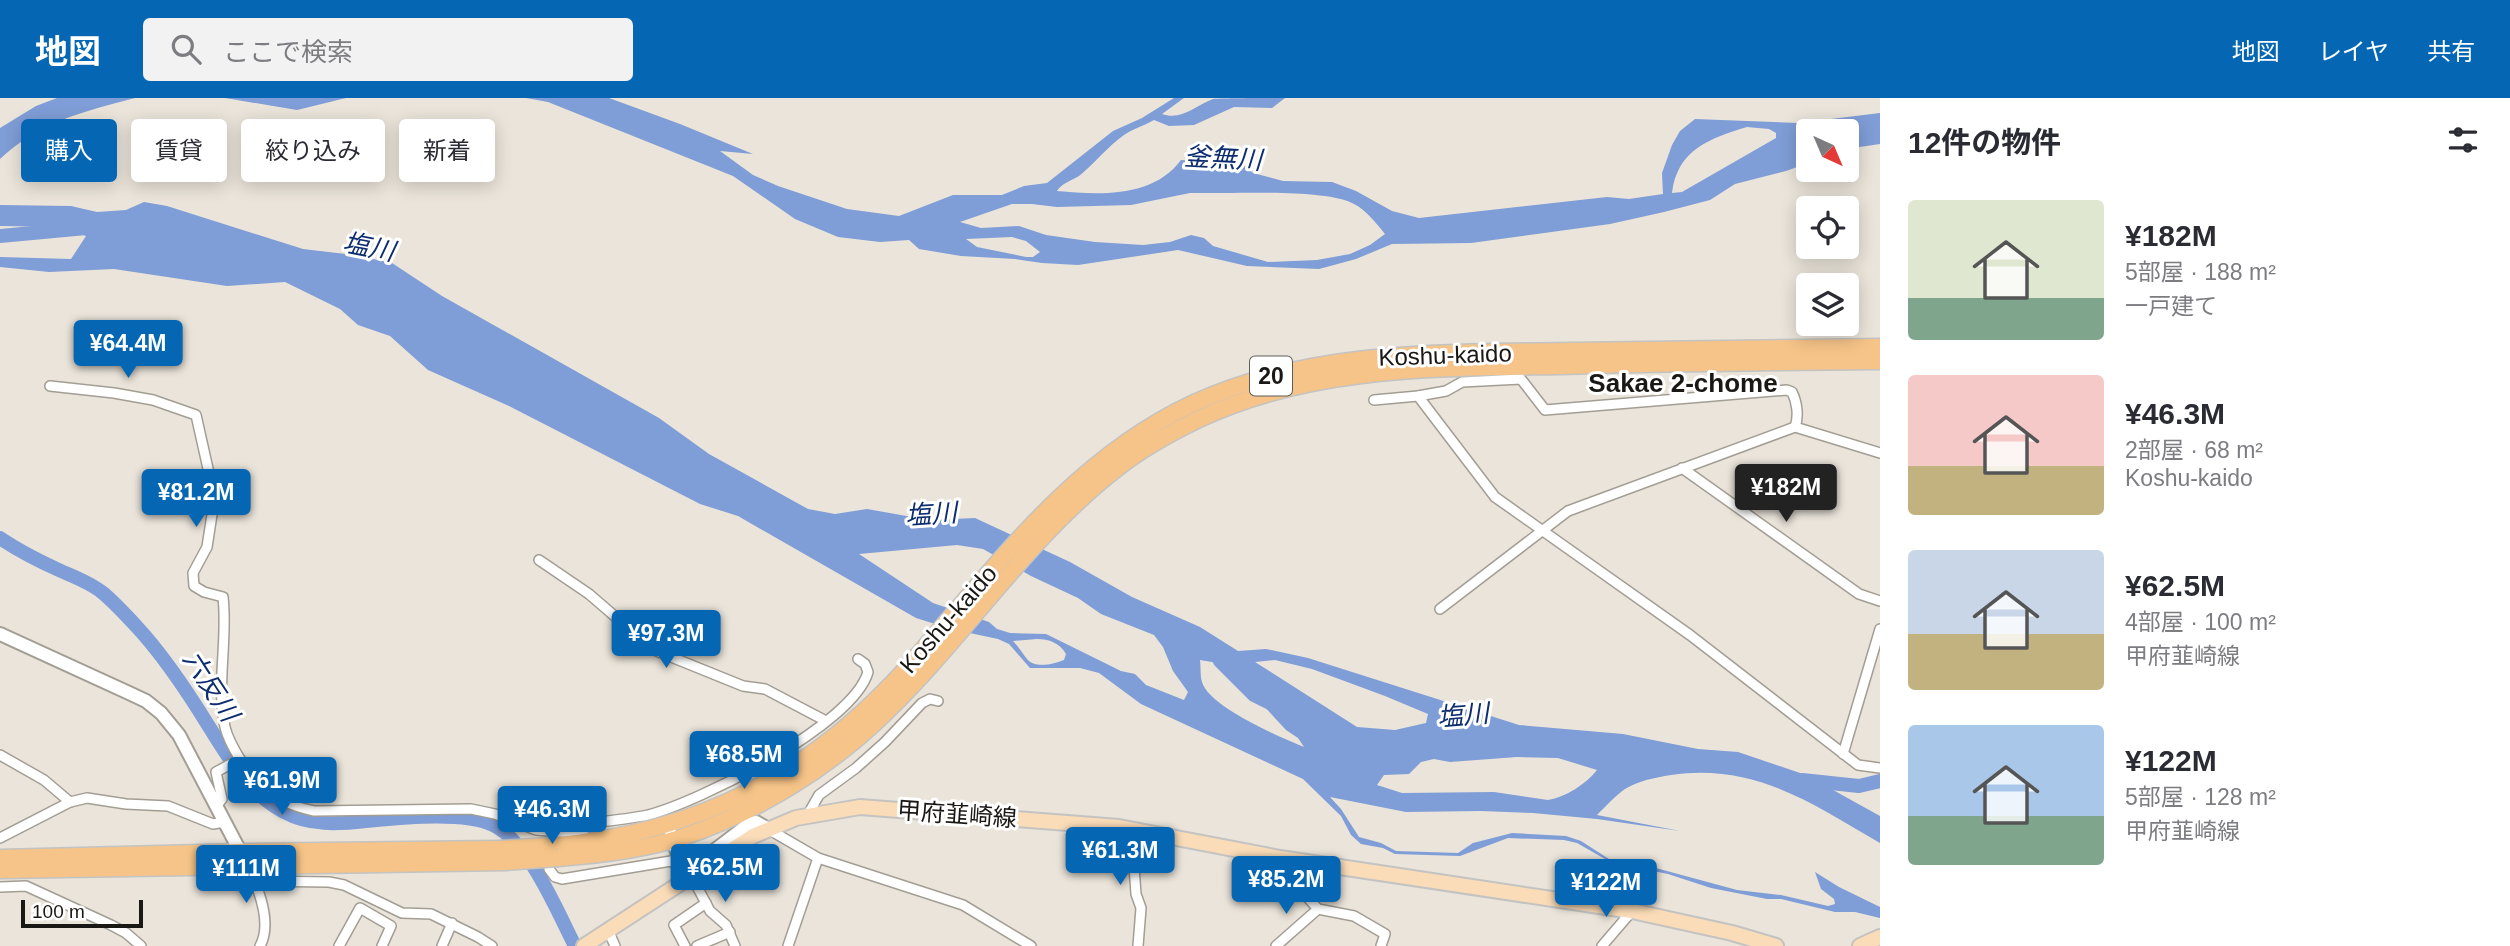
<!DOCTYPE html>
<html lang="ja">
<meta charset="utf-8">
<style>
body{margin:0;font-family:Arial,"Noto Sans JP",sans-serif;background:#f2f2f3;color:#2b2b33;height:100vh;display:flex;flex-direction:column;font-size:26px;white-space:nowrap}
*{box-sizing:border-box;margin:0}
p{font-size:23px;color:#7c7c81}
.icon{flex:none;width:38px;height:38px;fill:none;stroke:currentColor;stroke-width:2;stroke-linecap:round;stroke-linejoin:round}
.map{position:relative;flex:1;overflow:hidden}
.side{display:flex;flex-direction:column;background:#fff;width:630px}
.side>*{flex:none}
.banner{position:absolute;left:21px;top:21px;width:665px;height:63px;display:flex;gap:14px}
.needle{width:46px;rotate:136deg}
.fabs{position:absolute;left:1796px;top:21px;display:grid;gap:14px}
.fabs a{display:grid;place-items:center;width:63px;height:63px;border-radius:7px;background:#fff;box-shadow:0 4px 18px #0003;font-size:35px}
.scale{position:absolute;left:21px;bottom:18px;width:122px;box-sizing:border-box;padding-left:7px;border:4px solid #1a1815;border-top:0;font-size:19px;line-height:24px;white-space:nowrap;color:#1a1815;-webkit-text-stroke:5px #fff;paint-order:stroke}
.price{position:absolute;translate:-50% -60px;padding:0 16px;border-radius:7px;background:#0567b3;color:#fff;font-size:23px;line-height:46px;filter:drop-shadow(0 2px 4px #0008)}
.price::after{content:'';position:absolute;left:50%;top:42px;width:21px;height:16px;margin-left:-10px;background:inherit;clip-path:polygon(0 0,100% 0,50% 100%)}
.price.current{background:#222;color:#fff}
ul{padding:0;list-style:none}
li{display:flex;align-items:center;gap:21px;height:175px;padding:0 28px}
li span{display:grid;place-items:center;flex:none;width:196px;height:140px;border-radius:7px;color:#555}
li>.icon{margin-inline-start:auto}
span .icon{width:84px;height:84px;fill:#fffc;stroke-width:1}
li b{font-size:30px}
h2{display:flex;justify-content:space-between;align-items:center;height:84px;padding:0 28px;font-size:30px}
.tag{padding:0 24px;border-radius:7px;background:#fff;box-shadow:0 4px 18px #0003;font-size:24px;line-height:63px}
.tag.current{background:#0567b3;color:#fff}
header{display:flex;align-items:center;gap:42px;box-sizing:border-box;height:98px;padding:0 35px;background:#0567b3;color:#fff}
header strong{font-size:33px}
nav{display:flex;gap:38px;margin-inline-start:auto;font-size:24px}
.search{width:490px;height:63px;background:#f2f2f3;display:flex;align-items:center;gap:18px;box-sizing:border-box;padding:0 24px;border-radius:7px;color:#7c7c81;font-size:26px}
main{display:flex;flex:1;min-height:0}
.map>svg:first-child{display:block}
.water{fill:#7f9dd6;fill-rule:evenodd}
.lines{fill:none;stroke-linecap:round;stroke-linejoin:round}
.river{stroke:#7f9dd6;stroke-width:14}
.street-casing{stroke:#a39e94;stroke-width:12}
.secondary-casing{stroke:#a39e94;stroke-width:16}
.primary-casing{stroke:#c3c3c2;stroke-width:18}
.highway-casing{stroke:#c3c3c2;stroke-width:19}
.street{stroke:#fff;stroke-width:9}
.secondary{stroke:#fff;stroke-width:12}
.primary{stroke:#fadcb8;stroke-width:14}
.highway{stroke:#f6c488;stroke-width:16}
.highway-bridge-casing{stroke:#c3c3c2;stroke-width:19;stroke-linecap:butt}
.highway-bridge{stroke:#f6c488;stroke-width:16}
.labels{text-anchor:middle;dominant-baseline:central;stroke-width:6;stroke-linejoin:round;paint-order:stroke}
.shield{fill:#fff;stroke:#5f5d5b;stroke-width:2}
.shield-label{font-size:23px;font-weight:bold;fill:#1a1815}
.street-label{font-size:24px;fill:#1a1815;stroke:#fff}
.water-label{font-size:26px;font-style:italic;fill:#0d2d6f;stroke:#fff}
.neighbourhood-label{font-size:26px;font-weight:bold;fill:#1a1815;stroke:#fff}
</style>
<header>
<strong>地図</strong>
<div class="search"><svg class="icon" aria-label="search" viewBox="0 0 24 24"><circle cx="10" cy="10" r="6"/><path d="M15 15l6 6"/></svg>ここで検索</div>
<nav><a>地図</a><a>レイヤ</a><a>共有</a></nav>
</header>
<main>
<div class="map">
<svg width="1880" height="848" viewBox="0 0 1880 848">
<rect width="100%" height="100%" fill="#eae4da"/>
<g class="water">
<path d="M57,0h78c-52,14 -94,23 -135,61v-31l36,-22z"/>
<polygon points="225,0 346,0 297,12"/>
<path d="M526,0h83l71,26 73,30 -33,-3 33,24 25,11 69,23 52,7 54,-21h49l22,-9 23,-3 66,-52 29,-13 32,-20h10l-22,16c20,7 34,-9 51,-15 14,-1 55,-1 72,-1l-13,10 -38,-1 -40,18 -25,1 -15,-6c-10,6 -22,9 -30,15 -16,11 -29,28 -45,41 -8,5 -17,7 -22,15 42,4 96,7 124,-31l63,5 9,8 30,8 49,1 24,9 36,20 27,7 188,-21 22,2 34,-5 -1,-21 10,-28 8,-14 15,-12 103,4 82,-10v31l-34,5v-18h-38v32l-22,8 -51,13 -25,16 -46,12 -54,12 -139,19 -79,1 -36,15 -37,10 -72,-3 -69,-16 -100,15 -36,-2 -27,-4 -54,-3 -42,-7 -10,-9 -29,2 -42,-5 -43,-18 -62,-43 -185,-74zM1747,29l22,2 7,4v5l-94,54 -10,1c5,-43 38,-55 75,-66zM1190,95c36,1 136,-5 164,11 12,6 23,20 31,30l-15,11 -20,9 -33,6 -49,2 -55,-16 -9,-8 -13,-3 -21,7 -27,3 -48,-3 -49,-7 -27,-9 -38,2 -21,-6 52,-18h20l25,3 74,-2zM1012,139l14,4 14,11 -7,5h-7l-49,-10 -11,-8z"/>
<path d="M144,104l23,4 136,43 51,6 38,8 50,33 217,122 50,36 99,55 27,5 32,-5 62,11 46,-2 95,44 62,35 68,30 38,24 28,-2 42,9 211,67 104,9 75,15 40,3 68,23 74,41v27c-69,-40 -125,-80 -209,-68 -17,3 -31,5 -46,14 -10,7 -19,17 -28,26l83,16 -83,-12 -64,-6 -52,-2 -75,1 -76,-15 11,12 18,28 22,6 15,8 62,2 15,-10 39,-10 54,3 15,5 28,18 21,2 107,29 44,5 47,11 7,-2 -1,-5 -13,-10 -6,-17 24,15 41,20v11l-25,-6h-20l-54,-13h-14l-56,-11 -43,-14 -56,-11 -35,-20 -13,-3 -56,-2 -48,18 -65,-2 -12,-6 -22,-4 -10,-9 -10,-19 -38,-37 -162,-75 -42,-31 -19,-5h-50l-21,-24 -11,-5 -47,-10 -35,-11 -178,-102 -38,-12 -191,-98 -81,-36 -38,-34 -32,-11 -18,-16 -55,-27 -58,4 -113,-17 -65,3 -49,-5v-10l71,2 15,-23 -23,-9 -63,-1v-21l71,1 26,6 29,-2zM957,447l26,4 48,27 47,22 23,16 53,21 9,12 10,24 15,21 -4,8 -38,-15 -11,-11 -14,-3 -75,-37 -36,-1 -13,-4 -8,-7 -56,-19 -74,-49zM1037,541c12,0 23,4 29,15l-2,6c-10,4 -29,9 -37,-1 -5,-6 -8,-12 -14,-18zM1200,562l12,2 33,16 11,11 6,15 24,26 12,8 6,9c-24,-10 -95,-40 -102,-65 -2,-6 -1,-15 -2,-22zM1275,562l37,9 73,27 43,18 -2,9 -31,7 -38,-3 -102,-65zM1517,659l41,1 39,12c-11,14 -31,27 -49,30l-54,-8 -92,1 -25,-8 7,-10 25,-1 12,-12 13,-3 16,3z"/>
</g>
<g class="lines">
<g class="river">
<polyline points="0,138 86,130"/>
<path d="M0,440c19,13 39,23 61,33 14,6 30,12 42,22 12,10 23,22 34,34 27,29 50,64 71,98 21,33 40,68 76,87 25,14 55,12 82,9 33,-3 98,-10 127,4 36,17 64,86 82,121"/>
<polyline points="1220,563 1254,597 1274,607"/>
<polyline points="1802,682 1859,688 1880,683"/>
</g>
<defs>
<g id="street">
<path d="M50,288l64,7 39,7 43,15 15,67 2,26 -6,39 -14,26 1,13 10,6 19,5c5,43 -7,87 2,130 3,14 12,27 19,39 16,26 41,39 70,45l157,-2 24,5 41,16 47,4 5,6"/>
<polyline points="1418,298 1495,399 1690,537 1858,667 1880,670"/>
<path d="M1374,302l44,-4 28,-5 16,-9 59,-3 24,31 242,-20 5,2c5,10 7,24 3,35"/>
<polyline points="1682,370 1859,496 1880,503"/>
<polyline points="539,462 589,496 654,552 743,588 765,591 826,623"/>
<polyline points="1440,511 1568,413 1795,329 1880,355"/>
<polyline points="1843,656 1880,531"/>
<polyline points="0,657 44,682 70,704"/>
<polyline points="217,707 222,701 216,674 240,661"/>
<polyline points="807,718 819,697 856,670 885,644 922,605 930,601 938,603"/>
<path d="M532,730c16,-6 41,-10 57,-5 19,-2 40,-4 59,-8 51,-13 205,-90 220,-143l-3,-8 -7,-5"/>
<polyline points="768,731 818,760 963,807 1031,848"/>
<polyline points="0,740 70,704 87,700 126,706 168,708 213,726 225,724"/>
<polyline points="1280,760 1281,770 1318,811 1354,818 1385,836 1381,848"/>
<path d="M247,767c11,22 26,57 13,81"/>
<polyline points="549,771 555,779 562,781 671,763 692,779 710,813 726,827 735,848"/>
<polyline points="255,783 329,784 344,787 402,815 431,816 478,839 492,848"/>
<polyline points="0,789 26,788 111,827 126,835 141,848"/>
<polyline points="609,834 615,848"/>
<polyline points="339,848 360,810 391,828 382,848"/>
<polyline points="442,848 452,825"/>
<polyline points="685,848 674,827 706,805"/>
<polyline points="697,848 730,834"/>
<polyline points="788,848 818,760"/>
<polyline points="1138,848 1141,810 1136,796 1134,769 1138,732"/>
<polyline points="1276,848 1318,811"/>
<polyline points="1602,848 1632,813"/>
</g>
<g id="secondary">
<polyline points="0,536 129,595 146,603 161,615 179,637 243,759"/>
<polyline points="671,736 677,754 689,764 703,761 749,726 756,724 768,731"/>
</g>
<g id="primary">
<polyline points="584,848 753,738 796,720 860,709 1119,729 1280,760 1632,813 1732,835 1776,848"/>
<polyline points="1860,848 1880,839"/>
</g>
<g id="highway">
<path d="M549,748c151,-13 265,-72 365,-186 84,-96 161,-202 280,-257 119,-54 250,-50 377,-52 103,-1 206,-3 309,-4"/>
<polyline points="0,760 241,754 501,751"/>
<path d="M558,760c41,-3 85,-8 125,-21 74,-25 146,-69 202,-124 81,-78 142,-175 231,-244 25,-20 54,-36 83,-50 113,-53 238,-51 360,-53 107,-3 214,-4 321,-5"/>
<polyline points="0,772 505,764"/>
</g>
</defs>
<use href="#street" class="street-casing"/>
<use href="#secondary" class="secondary-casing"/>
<use href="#primary" class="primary-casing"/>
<use href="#highway" class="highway-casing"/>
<use href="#street" class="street"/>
<use href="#secondary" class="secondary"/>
<use href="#primary" class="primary"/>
<use href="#highway" class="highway"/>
<defs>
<g id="highway-bridge">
<polyline points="501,751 549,748"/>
<polyline points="505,764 558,760"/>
</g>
</defs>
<use href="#highway-bridge" class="highway-bridge-casing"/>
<use href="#highway-bridge" class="highway-bridge"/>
</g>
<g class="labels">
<rect class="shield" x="1250" y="258.5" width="42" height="39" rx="5"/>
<g class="shield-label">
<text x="1271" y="278">20</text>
</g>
<g class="street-label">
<text transform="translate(1445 257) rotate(-2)">Koshu-kaido</text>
<text transform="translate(948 521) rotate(-49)">Koshu-kaido</text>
<text transform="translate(957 716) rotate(4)">甲府韮崎線</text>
</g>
<g class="water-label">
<text transform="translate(1223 60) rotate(3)">釜無川</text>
<text transform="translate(369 149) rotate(11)">塩川</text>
<text transform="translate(931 416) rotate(-4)">塩川</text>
<text transform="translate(211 588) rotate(57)">六反川</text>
<text transform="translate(1463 617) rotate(-5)">塩川</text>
</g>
<g class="neighbourhood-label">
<text x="1683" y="285">Sakae 2-chome</text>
</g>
</g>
</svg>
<div class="fabs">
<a><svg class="needle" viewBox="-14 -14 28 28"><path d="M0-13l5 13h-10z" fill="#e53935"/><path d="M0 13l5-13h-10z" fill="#7c7c81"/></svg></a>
<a><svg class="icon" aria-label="locate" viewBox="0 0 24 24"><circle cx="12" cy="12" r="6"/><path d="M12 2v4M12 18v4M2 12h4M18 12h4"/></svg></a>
<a><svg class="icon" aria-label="layers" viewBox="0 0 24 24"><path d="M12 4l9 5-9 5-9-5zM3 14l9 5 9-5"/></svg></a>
</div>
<div class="scale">100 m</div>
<b class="price" style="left:128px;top:282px">¥64.4M</b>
<b class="price current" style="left:1786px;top:426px">¥182M</b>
<b class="price" style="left:196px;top:431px">¥81.2M</b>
<b class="price" style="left:666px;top:572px">¥97.3M</b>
<b class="price" style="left:744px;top:693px">¥68.5M</b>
<b class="price" style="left:282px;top:719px">¥61.9M</b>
<b class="price" style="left:552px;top:748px">¥46.3M</b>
<b class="price" style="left:1120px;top:789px">¥61.3M</b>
<b class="price" style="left:725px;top:806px">¥62.5M</b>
<b class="price" style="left:246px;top:807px">¥111M</b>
<b class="price" style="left:1286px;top:818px">¥85.2M</b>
<b class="price" style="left:1606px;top:821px">¥122M</b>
<div class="banner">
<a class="tag current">購入</a>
<a class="tag">賃貸</a>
<a class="tag">絞り込み</a>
<a class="tag">新着</a>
</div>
</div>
<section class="side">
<h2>12件の物件<svg class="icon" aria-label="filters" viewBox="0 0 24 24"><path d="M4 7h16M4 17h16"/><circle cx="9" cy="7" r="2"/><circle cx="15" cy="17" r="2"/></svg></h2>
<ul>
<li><span style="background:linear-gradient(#dfe7d0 70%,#7fa58c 0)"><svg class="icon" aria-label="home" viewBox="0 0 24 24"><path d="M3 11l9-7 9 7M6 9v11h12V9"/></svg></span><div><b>¥182M</b><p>5部屋 · 188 m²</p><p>一戸建て</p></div></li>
<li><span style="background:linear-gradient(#f6c9c9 65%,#c2b280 0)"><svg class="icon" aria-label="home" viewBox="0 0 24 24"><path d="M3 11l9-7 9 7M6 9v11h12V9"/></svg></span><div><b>¥46.3M</b><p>2部屋 · 68 m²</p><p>Koshu-kaido</p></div></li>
<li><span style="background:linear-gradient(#c9d6e8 60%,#c2b280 0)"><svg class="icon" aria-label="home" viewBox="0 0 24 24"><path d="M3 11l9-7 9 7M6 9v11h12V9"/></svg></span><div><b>¥62.5M</b><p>4部屋 · 100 m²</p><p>甲府韮崎線</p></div></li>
<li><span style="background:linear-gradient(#a9c7e8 65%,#7fa58c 0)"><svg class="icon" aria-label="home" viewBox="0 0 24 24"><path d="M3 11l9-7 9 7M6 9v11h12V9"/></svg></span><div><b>¥122M</b><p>5部屋 · 128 m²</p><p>甲府韮崎線</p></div></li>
</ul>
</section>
</main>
